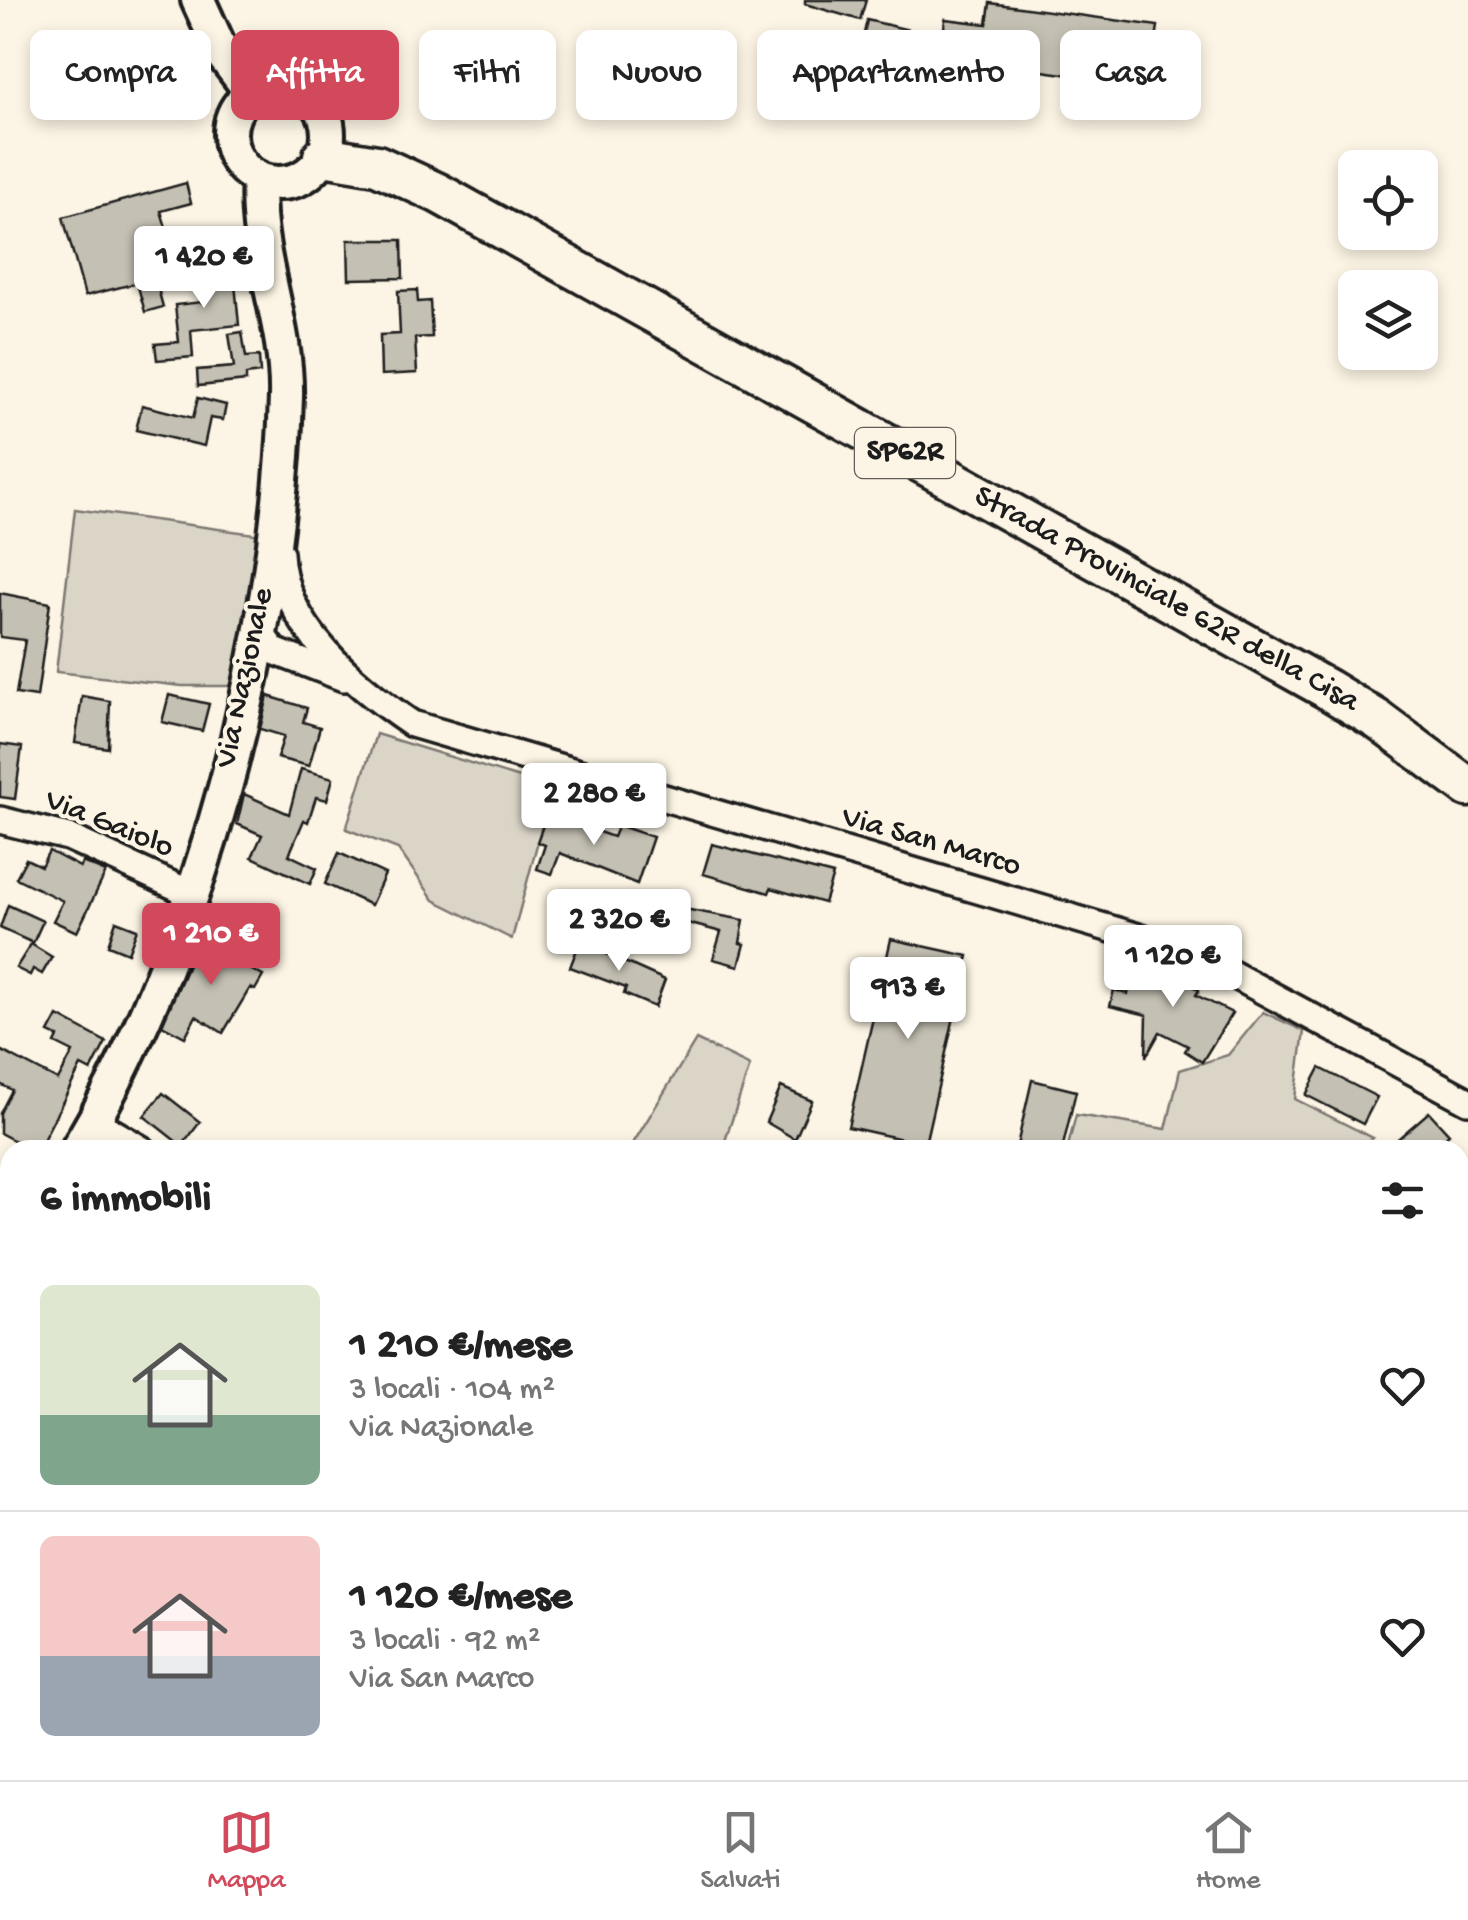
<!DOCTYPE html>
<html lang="it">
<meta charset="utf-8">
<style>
body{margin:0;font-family:"Gochi Hand",sans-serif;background:#f6f6f6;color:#222;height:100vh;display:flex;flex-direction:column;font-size:38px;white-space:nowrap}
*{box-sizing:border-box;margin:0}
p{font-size:32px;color:#767676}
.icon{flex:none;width:55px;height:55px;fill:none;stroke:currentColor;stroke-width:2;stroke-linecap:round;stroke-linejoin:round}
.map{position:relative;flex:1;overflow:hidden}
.panel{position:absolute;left:0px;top:1140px;width:1470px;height:640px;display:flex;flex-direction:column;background:#fff;border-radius:30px 30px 0 0;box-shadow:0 5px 15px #0003}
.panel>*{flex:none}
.banner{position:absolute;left:30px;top:30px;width:1410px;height:90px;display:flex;gap:20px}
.tools{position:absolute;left:1338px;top:150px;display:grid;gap:20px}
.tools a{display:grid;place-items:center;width:100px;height:100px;border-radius:15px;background:#fff;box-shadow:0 5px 15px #0003;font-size:50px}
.price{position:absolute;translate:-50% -85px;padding:0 22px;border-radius:10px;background:#fff;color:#222;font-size:32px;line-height:65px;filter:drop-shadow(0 2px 5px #0008)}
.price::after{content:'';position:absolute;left:50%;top:60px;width:30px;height:22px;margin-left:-15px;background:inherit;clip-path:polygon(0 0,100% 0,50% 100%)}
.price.selected{background:#d1495b;color:#fff}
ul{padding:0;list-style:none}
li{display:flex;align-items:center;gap:30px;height:250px;padding:0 40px}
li+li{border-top:2px solid #e0e0e0}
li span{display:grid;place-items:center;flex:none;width:280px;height:200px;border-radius:15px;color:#555}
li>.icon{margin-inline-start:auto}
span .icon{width:120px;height:120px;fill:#fffc;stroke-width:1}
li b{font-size:42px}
h2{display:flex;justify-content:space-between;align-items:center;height:120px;padding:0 40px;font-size:42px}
.chip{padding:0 35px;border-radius:15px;background:#fff;box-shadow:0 5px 15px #0003;font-size:35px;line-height:90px}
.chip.selected{background:#d1495b;color:#fff}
.tabs{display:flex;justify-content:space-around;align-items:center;height:140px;border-top:2px solid #e0e0e0;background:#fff;font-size:28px;color:#767676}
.tabs a{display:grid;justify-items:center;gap:5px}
.tabs .selected{color:#d1495b}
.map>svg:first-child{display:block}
.green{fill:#dbd5c8;stroke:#7c7872;stroke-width:2.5}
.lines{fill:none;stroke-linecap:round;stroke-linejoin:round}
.stream{stroke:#75726c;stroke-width:5}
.building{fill:#c4c0b3;stroke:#1c1c1c;stroke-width:2.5}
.minor-casing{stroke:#1c1c1c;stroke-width:32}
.major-casing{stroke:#1c1c1c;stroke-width:40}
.highway-casing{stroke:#1c1c1c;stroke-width:45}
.minor{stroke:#fcf5e5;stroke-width:25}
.major{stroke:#fcf5e5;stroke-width:32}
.highway{stroke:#fcf5e5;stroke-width:38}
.rail-casing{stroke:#1c1c1c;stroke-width:9}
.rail{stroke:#fcf5e5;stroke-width:5;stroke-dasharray:15;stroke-linecap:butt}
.labels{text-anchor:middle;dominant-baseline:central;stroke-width:8;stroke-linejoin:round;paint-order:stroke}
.shield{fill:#fcf5e5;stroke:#5f5d58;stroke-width:2.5}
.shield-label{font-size:30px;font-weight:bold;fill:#1c1c1c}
.street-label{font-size:32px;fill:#1c1c1c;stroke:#fcf5e5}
</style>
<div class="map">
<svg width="1468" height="1780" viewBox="0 0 1468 1780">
<rect width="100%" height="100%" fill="#fcf5e5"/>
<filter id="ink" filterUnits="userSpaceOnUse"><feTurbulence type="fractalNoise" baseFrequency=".01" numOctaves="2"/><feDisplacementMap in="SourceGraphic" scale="20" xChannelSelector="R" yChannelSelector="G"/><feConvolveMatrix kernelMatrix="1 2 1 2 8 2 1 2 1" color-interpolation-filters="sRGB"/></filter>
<g filter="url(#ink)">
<g class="green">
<polygon points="75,509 269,536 245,686 182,686 56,672"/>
<polygon points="376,734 552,788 512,939 434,900 398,849 346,829"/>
<polygon points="1263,1012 1304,1031 1295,1099 1373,1138 1357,1150 1067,1150 1076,1115 1166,1129 1180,1070 1228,1055"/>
<polygon points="696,1040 750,1066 722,1150 629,1150"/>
<polygon points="0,1414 10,1419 10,1738 0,1729"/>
</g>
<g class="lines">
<polyline class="stream" points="1415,1770 1429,1780"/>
</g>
<g class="building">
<polygon points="805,0 866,0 860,20 805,4"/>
<polygon points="990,3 1158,26 1149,86 978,62 923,58 922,62 897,56 896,60 860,51 867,20 943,38 945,19 987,24"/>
<polygon points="816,53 854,64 847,89 803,75 806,63 812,64"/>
<polygon points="186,183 191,203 161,211 173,250 149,256 163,307 145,312 137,283 85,296 63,217"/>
<polygon points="348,240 402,240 403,278 349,279"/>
<polygon points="233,263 239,325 191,330 193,357 157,360 155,344 179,342 175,305 203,302 200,266"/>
<polygon points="417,290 418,302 430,301 432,337 415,338 417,373 381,375 380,335 400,334 398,291"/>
<polygon points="242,332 246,357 259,356 260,373 246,375 246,381 198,386 197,370 234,367 229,334"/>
<polygon points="198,398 226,405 223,420 210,418 204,446 136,430 142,405 193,418"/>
<polygon points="0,593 50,603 37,697 16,694 25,640 0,637"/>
<polygon points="169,695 209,704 202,731 162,722"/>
<polygon points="82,696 110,701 108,748 75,743"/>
<polygon points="268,696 307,708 303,722 320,727 309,766 277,758 284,736 260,729"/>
<polygon points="0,744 22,747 15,799 0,797"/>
<polygon points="301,769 333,778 327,800 316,797 308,822 304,820 289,855 317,868 310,884 252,857 262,835 237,824 244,794 289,814"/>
<polygon points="547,814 613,837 618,825 653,837 637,884 560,853 552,874 537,869 545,845 537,842"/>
<polygon points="712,844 833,875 824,903 771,888 769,893 703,874"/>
<polygon points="49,851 80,867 82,862 106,872 77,932 53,921 63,901 16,878 26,859 41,866"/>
<polygon points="339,853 385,874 371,905 325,884"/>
<polygon points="8,905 43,921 33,943 0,928"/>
<polygon points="679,908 744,920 740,943 745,944 739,966 713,959 721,932 676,920"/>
<polygon points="116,921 137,929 128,953 108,945"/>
<polygon points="224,937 241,946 233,960 263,976 255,990 250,988 223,1033 196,1016 185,1037 162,1025 199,940 217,950"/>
<polygon points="891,939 968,956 925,1144 848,1127"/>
<polygon points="580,942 665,980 655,1007 624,994 626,988 570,967"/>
<polygon points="31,944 52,957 42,974 33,969 30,975 16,968"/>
<polygon points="1135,963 1167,971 1199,990 1196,995 1232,1013 1202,1062 1185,1051 1188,1046 1160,1032 1146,1057 1147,1015 1110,1006 1114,990 1128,994"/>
<polygon points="58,1016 106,1042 91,1071 81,1066 38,1150 32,1150 0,1133 0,1113 12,1090 0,1084 0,1050 58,1080 73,1052 55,1043 58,1037 49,1033"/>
<polygon points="1320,1068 1377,1097 1363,1124 1306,1095"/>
<polygon points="1032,1080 1076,1091 1062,1150 1016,1150"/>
<polygon points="781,1087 812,1101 795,1139 766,1122"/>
<polygon points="163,1093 200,1122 182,1146 144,1116"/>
<polygon points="1429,1112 1449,1134 1430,1150 1385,1150"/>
</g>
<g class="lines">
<defs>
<g id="minor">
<path d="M280,553c3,74 76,133 132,171l781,229 275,148"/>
<polyline points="258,630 274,651 344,678"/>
<polyline points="0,820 68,837 192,894"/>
<polyline points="94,1121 143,1150"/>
<polyline points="1460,1220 1468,1214"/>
<polyline points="717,1780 730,1770"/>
</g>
<g id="major">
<polyline points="198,0 223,55 252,93"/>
<circle cx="279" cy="134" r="49"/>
<path d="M77,1150c124,-208 202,-511 209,-753 2,-74 -33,-144 -27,-218"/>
<polyline points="0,1280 10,1263"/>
</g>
<polyline id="highway" points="323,156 377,165 438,193 1327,689 1378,720 1468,787"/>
</defs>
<use href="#minor" class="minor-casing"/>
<use href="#major" class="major-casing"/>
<use href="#highway" class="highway-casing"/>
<use href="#minor" class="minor"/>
<use href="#major" class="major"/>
<use href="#highway" class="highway"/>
<defs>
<g id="rail">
<polyline points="1460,1190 1468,1184"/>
<polyline points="673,1780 687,1770"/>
</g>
</defs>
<use href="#rail" class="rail-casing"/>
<use href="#rail" class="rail"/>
</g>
</g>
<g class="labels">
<rect class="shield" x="855" y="428" width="100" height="50" rx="8"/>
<g class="shield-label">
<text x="905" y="453">SP62R</text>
</g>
<g class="street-label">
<text transform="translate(1166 600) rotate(29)">Strada Provinciale 62R della Cisa</text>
<text transform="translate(246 678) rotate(-78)">Via Nazionale</text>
<text transform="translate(109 825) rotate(22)">Via Gaiolo</text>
<text transform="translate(931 843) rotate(16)">Via San Marco</text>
</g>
</g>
</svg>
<div class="tools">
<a><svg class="icon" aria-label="locate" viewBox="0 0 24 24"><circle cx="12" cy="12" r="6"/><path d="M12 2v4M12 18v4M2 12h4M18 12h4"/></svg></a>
<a><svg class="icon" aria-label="layers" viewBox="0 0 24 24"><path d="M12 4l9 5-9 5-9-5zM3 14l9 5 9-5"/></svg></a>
</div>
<b class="price" style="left:204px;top:311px">1 420 €</b>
<b class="price" style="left:594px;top:848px">2 280 €</b>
<b class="price" style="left:619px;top:974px">2 320 €</b>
<b class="price selected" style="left:211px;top:988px">1 210 €</b>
<b class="price" style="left:1173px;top:1010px">1 120 €</b>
<b class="price" style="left:908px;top:1042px">913 €</b>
<div class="banner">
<a class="chip">Compra</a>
<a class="chip selected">Affitta</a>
<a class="chip">Filtri</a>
<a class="chip">Nuovo</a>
<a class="chip">Appartamento</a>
<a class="chip">Casa</a>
</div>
<section class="panel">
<h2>6 immobili<svg class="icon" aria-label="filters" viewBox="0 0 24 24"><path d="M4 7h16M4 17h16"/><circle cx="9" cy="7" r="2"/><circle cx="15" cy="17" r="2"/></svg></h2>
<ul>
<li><span style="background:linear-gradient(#dfe7d0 65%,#7fa58c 0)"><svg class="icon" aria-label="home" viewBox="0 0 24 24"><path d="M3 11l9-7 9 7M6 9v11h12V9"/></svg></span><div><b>1 210 €/mese</b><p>3 locali · 104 m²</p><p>Via Nazionale</p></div><svg class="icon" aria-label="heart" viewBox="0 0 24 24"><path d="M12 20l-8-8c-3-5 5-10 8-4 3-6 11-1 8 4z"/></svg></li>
<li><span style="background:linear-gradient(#f6c9c9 60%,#9aa5b1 0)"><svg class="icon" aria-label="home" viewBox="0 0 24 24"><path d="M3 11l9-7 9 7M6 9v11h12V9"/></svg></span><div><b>1 120 €/mese</b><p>3 locali · 92 m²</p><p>Via San Marco</p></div><svg class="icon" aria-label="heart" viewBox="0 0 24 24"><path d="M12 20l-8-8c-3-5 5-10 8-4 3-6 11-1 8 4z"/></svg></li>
</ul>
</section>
</div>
<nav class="tabs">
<a class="selected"><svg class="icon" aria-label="map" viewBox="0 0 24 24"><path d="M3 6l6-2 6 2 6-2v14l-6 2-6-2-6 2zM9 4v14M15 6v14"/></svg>Mappa</a>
<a><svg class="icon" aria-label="saved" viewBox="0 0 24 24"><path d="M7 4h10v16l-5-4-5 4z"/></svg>Salvati</a>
<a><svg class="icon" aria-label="home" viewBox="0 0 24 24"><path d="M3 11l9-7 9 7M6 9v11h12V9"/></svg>Home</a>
</nav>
